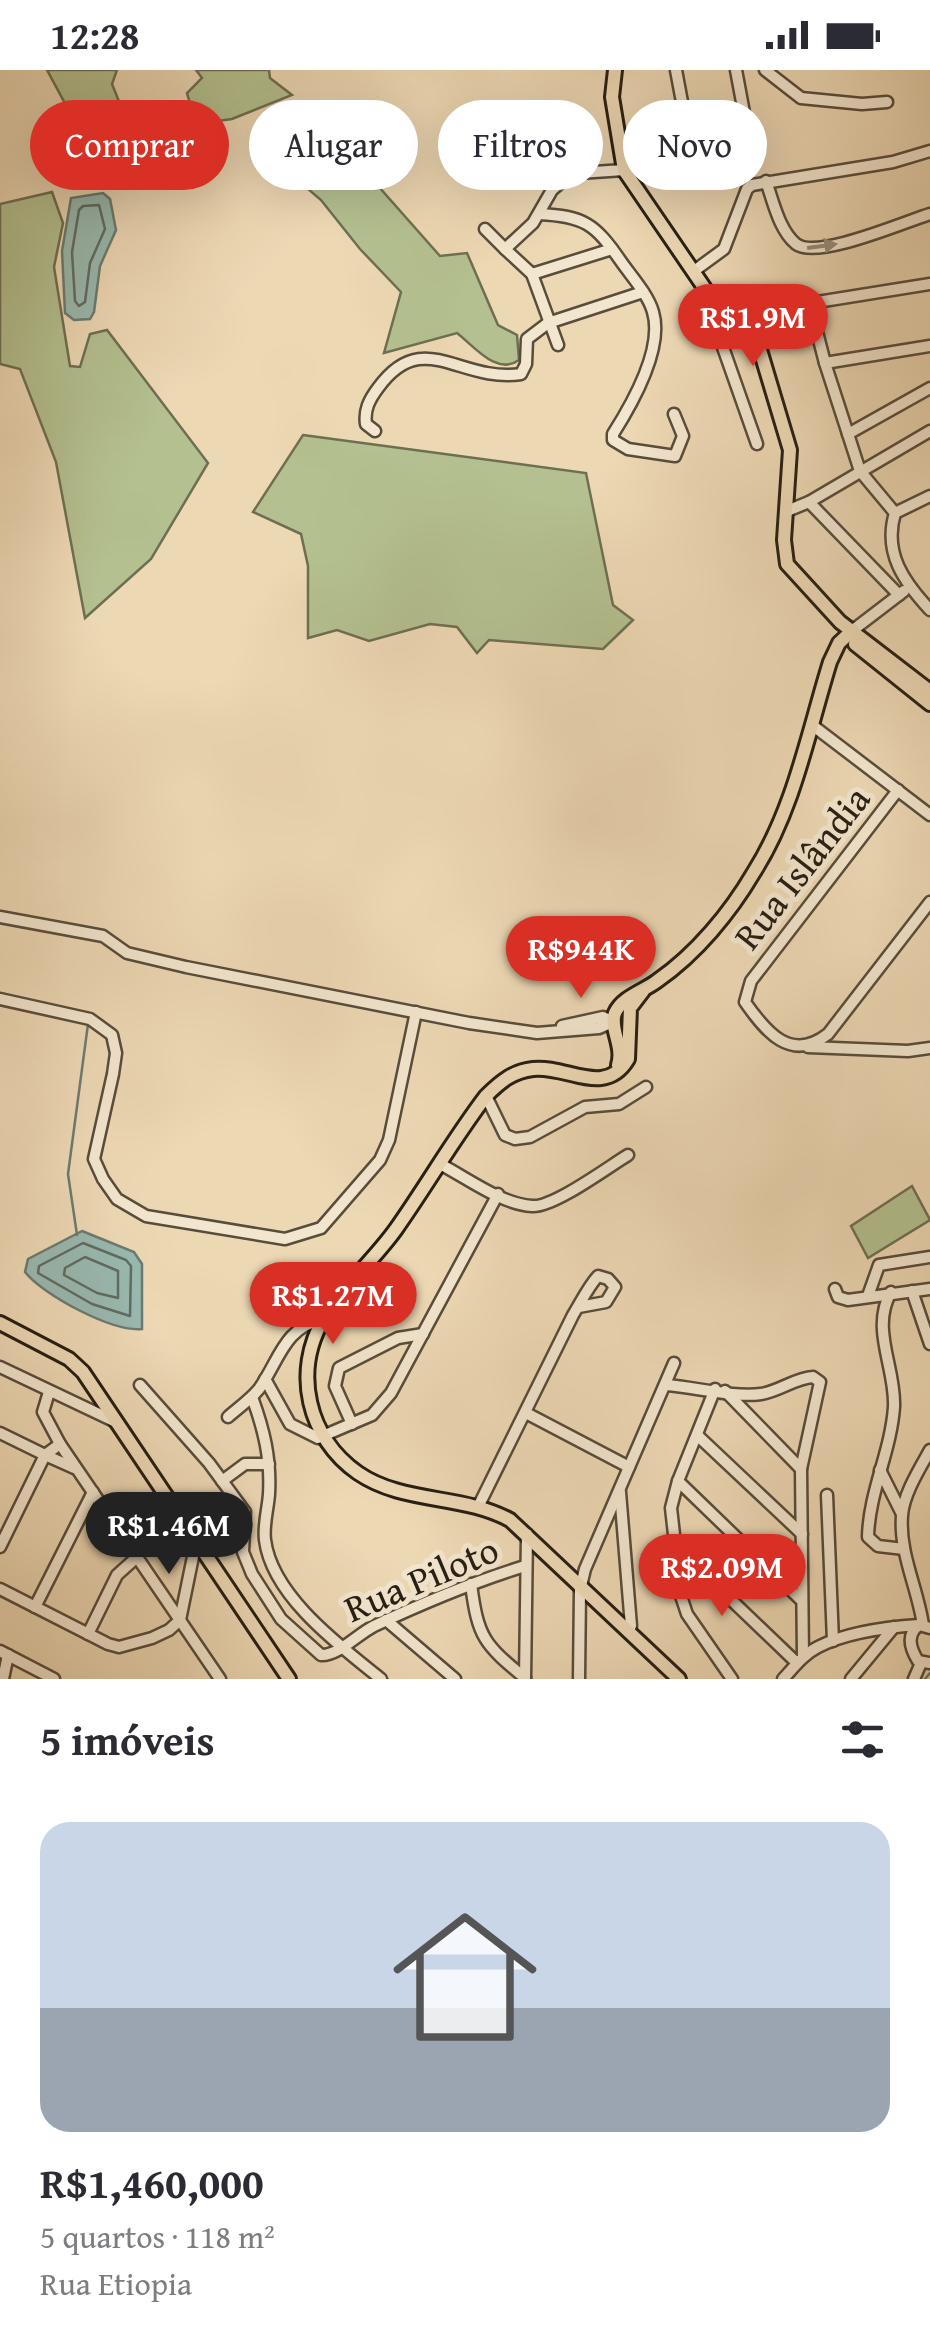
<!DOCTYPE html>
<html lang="pt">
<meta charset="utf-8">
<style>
body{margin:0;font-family:"Gentium Book Plus",serif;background:#f2f2f3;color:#2b2b33;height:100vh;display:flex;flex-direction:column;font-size:38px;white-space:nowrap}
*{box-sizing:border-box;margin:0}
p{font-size:32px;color:#7c7c81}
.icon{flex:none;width:55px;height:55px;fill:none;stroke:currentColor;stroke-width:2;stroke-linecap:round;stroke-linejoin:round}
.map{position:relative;height:1609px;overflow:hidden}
.panel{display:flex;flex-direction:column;background:#fff;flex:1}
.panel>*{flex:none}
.top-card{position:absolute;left:30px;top:30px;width:870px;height:90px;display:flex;gap:20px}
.price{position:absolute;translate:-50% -85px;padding:0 22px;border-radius:35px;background:#d93025;color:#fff;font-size:32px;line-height:65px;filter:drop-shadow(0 2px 5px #0008)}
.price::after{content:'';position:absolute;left:50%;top:60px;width:30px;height:22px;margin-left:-15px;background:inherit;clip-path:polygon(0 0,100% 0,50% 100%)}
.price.on{background:#222;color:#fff}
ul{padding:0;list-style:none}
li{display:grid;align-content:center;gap:20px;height:530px;padding:0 40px}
li span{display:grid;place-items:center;height:310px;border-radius:30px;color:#555}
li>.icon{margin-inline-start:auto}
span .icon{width:180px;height:180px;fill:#fffc;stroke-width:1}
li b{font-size:42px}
h2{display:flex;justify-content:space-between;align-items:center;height:120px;padding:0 40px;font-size:42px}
.chip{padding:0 35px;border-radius:45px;background:#fff;box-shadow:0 10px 40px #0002;font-size:35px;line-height:90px}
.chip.on{background:#d93025;color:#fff}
.status{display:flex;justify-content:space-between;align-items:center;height:70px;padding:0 50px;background:#fff;direction:ltr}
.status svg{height:28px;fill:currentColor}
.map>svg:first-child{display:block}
.green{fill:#b4c090;stroke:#6e6f52;stroke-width:2.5}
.water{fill:#99b9b0;stroke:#6b7b71;stroke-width:2.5}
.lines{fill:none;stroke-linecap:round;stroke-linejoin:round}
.shore{stroke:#606c62;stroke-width:2.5}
.stream{stroke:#6b7b71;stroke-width:2.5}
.minor-casing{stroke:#584c3b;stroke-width:15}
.major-casing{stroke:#271e13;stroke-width:18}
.minor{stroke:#f3e6ce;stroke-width:10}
.major{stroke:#edd8b4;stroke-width:12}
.oneway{fill:#978c7a}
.labels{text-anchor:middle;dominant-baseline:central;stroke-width:10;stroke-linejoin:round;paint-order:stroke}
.street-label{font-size:38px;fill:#271e13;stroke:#f3e6ce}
</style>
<div class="status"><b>12:28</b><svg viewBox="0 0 49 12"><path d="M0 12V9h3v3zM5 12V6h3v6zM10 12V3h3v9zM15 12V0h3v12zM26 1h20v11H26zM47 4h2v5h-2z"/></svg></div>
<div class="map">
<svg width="930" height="1609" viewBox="0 0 930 1609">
<rect width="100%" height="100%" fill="#edd8b4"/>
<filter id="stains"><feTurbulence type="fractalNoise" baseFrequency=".002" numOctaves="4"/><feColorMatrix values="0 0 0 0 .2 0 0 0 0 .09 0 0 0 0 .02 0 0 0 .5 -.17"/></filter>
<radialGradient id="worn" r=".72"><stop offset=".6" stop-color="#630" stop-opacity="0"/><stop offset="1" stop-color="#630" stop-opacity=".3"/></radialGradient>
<g class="green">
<polygon points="47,0 117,0 112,14 120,34 114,48 97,43 80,45 67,37"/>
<polygon points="196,0 269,0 270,8 292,25 232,49 218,51 193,44 187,23 202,8"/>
<path d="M301,43l30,5 33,52 76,86 27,-3 31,72 19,10 2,25c-22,16 -44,-13 -62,-27l-73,20 17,-61 -41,-43 -39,-49 -70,-60z"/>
<polygon points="52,122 63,153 54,197 70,296 80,297 90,264 107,260 208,393 151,489 85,548 56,392 20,299 0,294 0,134"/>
<polygon points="303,365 586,403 613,535 633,550 603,579 489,570 477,583 457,557 430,554 369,571 337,560 308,568 308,496 301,464 253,442"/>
<polygon points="912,1116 930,1150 868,1188 851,1156"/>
</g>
<g class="water">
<polygon points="103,123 110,129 116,160 100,196 94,242 90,249 74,250 65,243 62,181 71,128"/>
<path d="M82,1161l52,21 8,12v65c-30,3 -99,-34 -117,-57l3,-13z"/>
</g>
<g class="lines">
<g class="shore">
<polygon points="99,135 105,159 90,193 85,232 79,236 75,231 72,182 79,140 83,136"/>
<polygon points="83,1173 126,1190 131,1196 130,1246 92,1234 38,1203 39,1196"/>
<polygon points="85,1187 118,1201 118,1228 97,1223 64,1205 65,1198"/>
</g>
<g class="stream">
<polyline points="77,1165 68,1104 88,954"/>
<polyline points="925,1609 930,1603"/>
</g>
<defs>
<g id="minor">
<polyline points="676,0 688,64"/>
<polyline points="765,0 801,28 862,34 887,32"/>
<polyline points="681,66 745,48 736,0"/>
<path d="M766,111c7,20 13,49 30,63 21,16 108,-22 134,-30"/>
<path d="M539,144c45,2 56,10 81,46 11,16 28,34 33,52 11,37 -21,92 -40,122v6l15,9 47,7 8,-20 -9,-22"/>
<polyline points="485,159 505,179"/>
<polyline points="694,201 724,179 747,119 752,115 893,92 930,81"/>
<polyline points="532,204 612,179"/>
<polyline points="712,229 713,249 757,374"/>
<polyline points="810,235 825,293 860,401 895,443"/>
<polyline points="749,243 930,214"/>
<polyline points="558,275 532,204 505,179 533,153 552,120 567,107 579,103 624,100"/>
<polyline points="825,293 930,276"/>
<path d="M375,361l-9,-7c-2,-14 3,-24 12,-36 45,-62 81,-5 143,-14l5,-10 1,-25 21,-16 95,-31"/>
<polyline points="848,364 930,318"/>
<path d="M930,426l-35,17c-12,40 9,69 35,97"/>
<polyline points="809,432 899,525"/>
<polyline points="787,441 809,432 930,361"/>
<polyline points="853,560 904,521"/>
<polyline points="812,655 930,745"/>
<path d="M898,720l-147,191 -6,21c21,30 46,61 83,32l102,-132"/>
<polyline points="0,847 103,866 127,883 186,897 469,953 537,963 599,958 613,952"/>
<polyline points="0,929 90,949 112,965 116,983 113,1004 94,1089 103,1109 117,1129 146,1146 285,1169 321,1158 380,1090 389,1070 416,942"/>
<polyline points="562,956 603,947 613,952"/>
<polyline points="808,977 908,981 930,978"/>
<polyline points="486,1026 505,1065 515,1069 530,1067 585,1037 619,1034 646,1017"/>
<path d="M440,1094c27,14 61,40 92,42 21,2 76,-39 96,-51"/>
<polyline points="835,1219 838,1227 848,1230 930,1219"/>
<polyline points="912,1221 930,1274"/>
<path d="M891,1222c-21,37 5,76 3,115 -3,44 -25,85 -26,130l10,9 26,3"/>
<polyline points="868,1226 879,1195 930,1187"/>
<polyline points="0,1297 118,1353"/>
<polyline points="265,1309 290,1354 318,1368 372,1345 391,1323 498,1124"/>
<path d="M140,1315l69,78 36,49 -2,40 9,22 29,45 40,36c17,1 37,-21 53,-29 49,-23 99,-44 151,-60"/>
<path d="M666,1315c29,2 68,13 95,9 19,-3 34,-16 52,-17l7,5 -19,87 2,188"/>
<polyline points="715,1319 678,1411 671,1438 681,1526 687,1544 732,1609"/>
<polyline points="725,1321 801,1399"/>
<polyline points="49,1322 43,1342 60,1374 220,1609"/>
<path d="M252,1327c12,33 19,61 17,97 -1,15 -6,31 -4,46 7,56 75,106 116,139"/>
<polyline points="526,1343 629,1397"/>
<path d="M228,1347c10,-9 22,-17 31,-28 20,-28 25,-62 64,-70"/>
<polyline points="352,1354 335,1316 339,1298 398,1268 423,1264"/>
<polyline points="0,1363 45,1385 60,1374"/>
<polyline points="698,1366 802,1464"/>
<polyline points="880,1400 901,1442"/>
<polyline points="222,1411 245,1394 269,1394"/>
<polyline points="678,1411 800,1529"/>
<polyline points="620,1422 631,1556"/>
<polyline points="827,1425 833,1571"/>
<path d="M479,1435l94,-190c8,-13 15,-28 25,-39l10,3 7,8 -9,15 -27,5"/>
<polyline points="675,1476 797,1593"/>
<polyline points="0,1477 45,1385 74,1398"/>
<path d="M471,1514c7,54 13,60 54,94"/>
<polyline points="0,1519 108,1574 119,1577 152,1568 169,1560 180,1550 196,1472"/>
<polyline points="35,1537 93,1422"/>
<polyline points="386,1550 455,1609"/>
<path d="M923,1555c-5,-36 -24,-72 -21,-109 1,-21 18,-48 28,-66"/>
<path d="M930,1558l-11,-3c-13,10 -9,23 -1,36l12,2"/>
<polyline points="88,1564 117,1505 137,1487"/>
<polyline points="0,1581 54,1609"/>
<polyline points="3,1609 8,1585"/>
<polyline points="525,1609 527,1464"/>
<polyline points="579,1609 580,1520 585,1499 674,1293"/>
<path d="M783,1609c11,-12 21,-25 35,-32 29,-15 70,-20 101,-22"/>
<polyline points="851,1609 894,1557"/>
<polyline points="914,1609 921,1593"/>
</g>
<g id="major">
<polyline points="615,0 612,27 624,100 712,229 727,240 749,243 790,380 784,470 787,494 840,552 930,621"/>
<polyline points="855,574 930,634"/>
<path d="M643,921l-13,17 -2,51c-23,39 -61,6 -95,10 -20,2 -33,13 -47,27 -32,42 -59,89 -90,133 -22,31 -53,57 -72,89 -32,54 -16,120 34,155 45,31 105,21 152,47l169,159"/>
<path d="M618,995c6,-19 -9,-37 -3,-52 7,-16 29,-22 42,-32 39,-27 73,-68 97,-109 40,-63 54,-139 76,-210l9,-19 14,-13"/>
<polyline points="0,1253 69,1289 83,1302 289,1609"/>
</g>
</defs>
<use href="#minor" class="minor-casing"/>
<use href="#major" class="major-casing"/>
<use href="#minor" class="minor"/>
<use href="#major" class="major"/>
</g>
<defs><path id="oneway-solid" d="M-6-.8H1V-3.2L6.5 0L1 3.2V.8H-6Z" transform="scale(2.5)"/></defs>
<use class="oneway" href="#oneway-solid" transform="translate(822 176) rotate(-8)"/>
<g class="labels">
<g class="street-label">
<text transform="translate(801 797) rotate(-52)">Rua Islândia</text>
<text transform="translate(421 1508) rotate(-23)">Rua Piloto</text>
</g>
</g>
<rect width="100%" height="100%" filter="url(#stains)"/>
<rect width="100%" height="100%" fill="url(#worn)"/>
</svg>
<b class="price" style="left:753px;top:299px">R$1.9M</b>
<b class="price" style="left:581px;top:931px">R$944K</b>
<b class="price" style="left:333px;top:1277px">R$1.27M</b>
<b class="price on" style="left:169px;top:1507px">R$1.46M</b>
<b class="price" style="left:722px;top:1549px">R$2.09M</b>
<div class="top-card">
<a class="chip on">Comprar</a>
<a class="chip">Alugar</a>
<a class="chip">Filtros</a>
<a class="chip">Novo</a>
</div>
</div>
<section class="panel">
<h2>5 imóveis<svg class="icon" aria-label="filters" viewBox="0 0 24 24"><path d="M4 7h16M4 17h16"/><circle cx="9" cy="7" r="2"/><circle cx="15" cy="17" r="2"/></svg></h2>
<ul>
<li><span style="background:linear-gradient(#c9d6e8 60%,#9aa5b1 0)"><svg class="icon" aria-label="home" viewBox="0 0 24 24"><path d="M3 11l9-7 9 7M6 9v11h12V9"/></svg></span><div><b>R$1,460,000</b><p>5 quartos · 118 m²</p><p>Rua Etiopia</p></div></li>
</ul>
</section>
